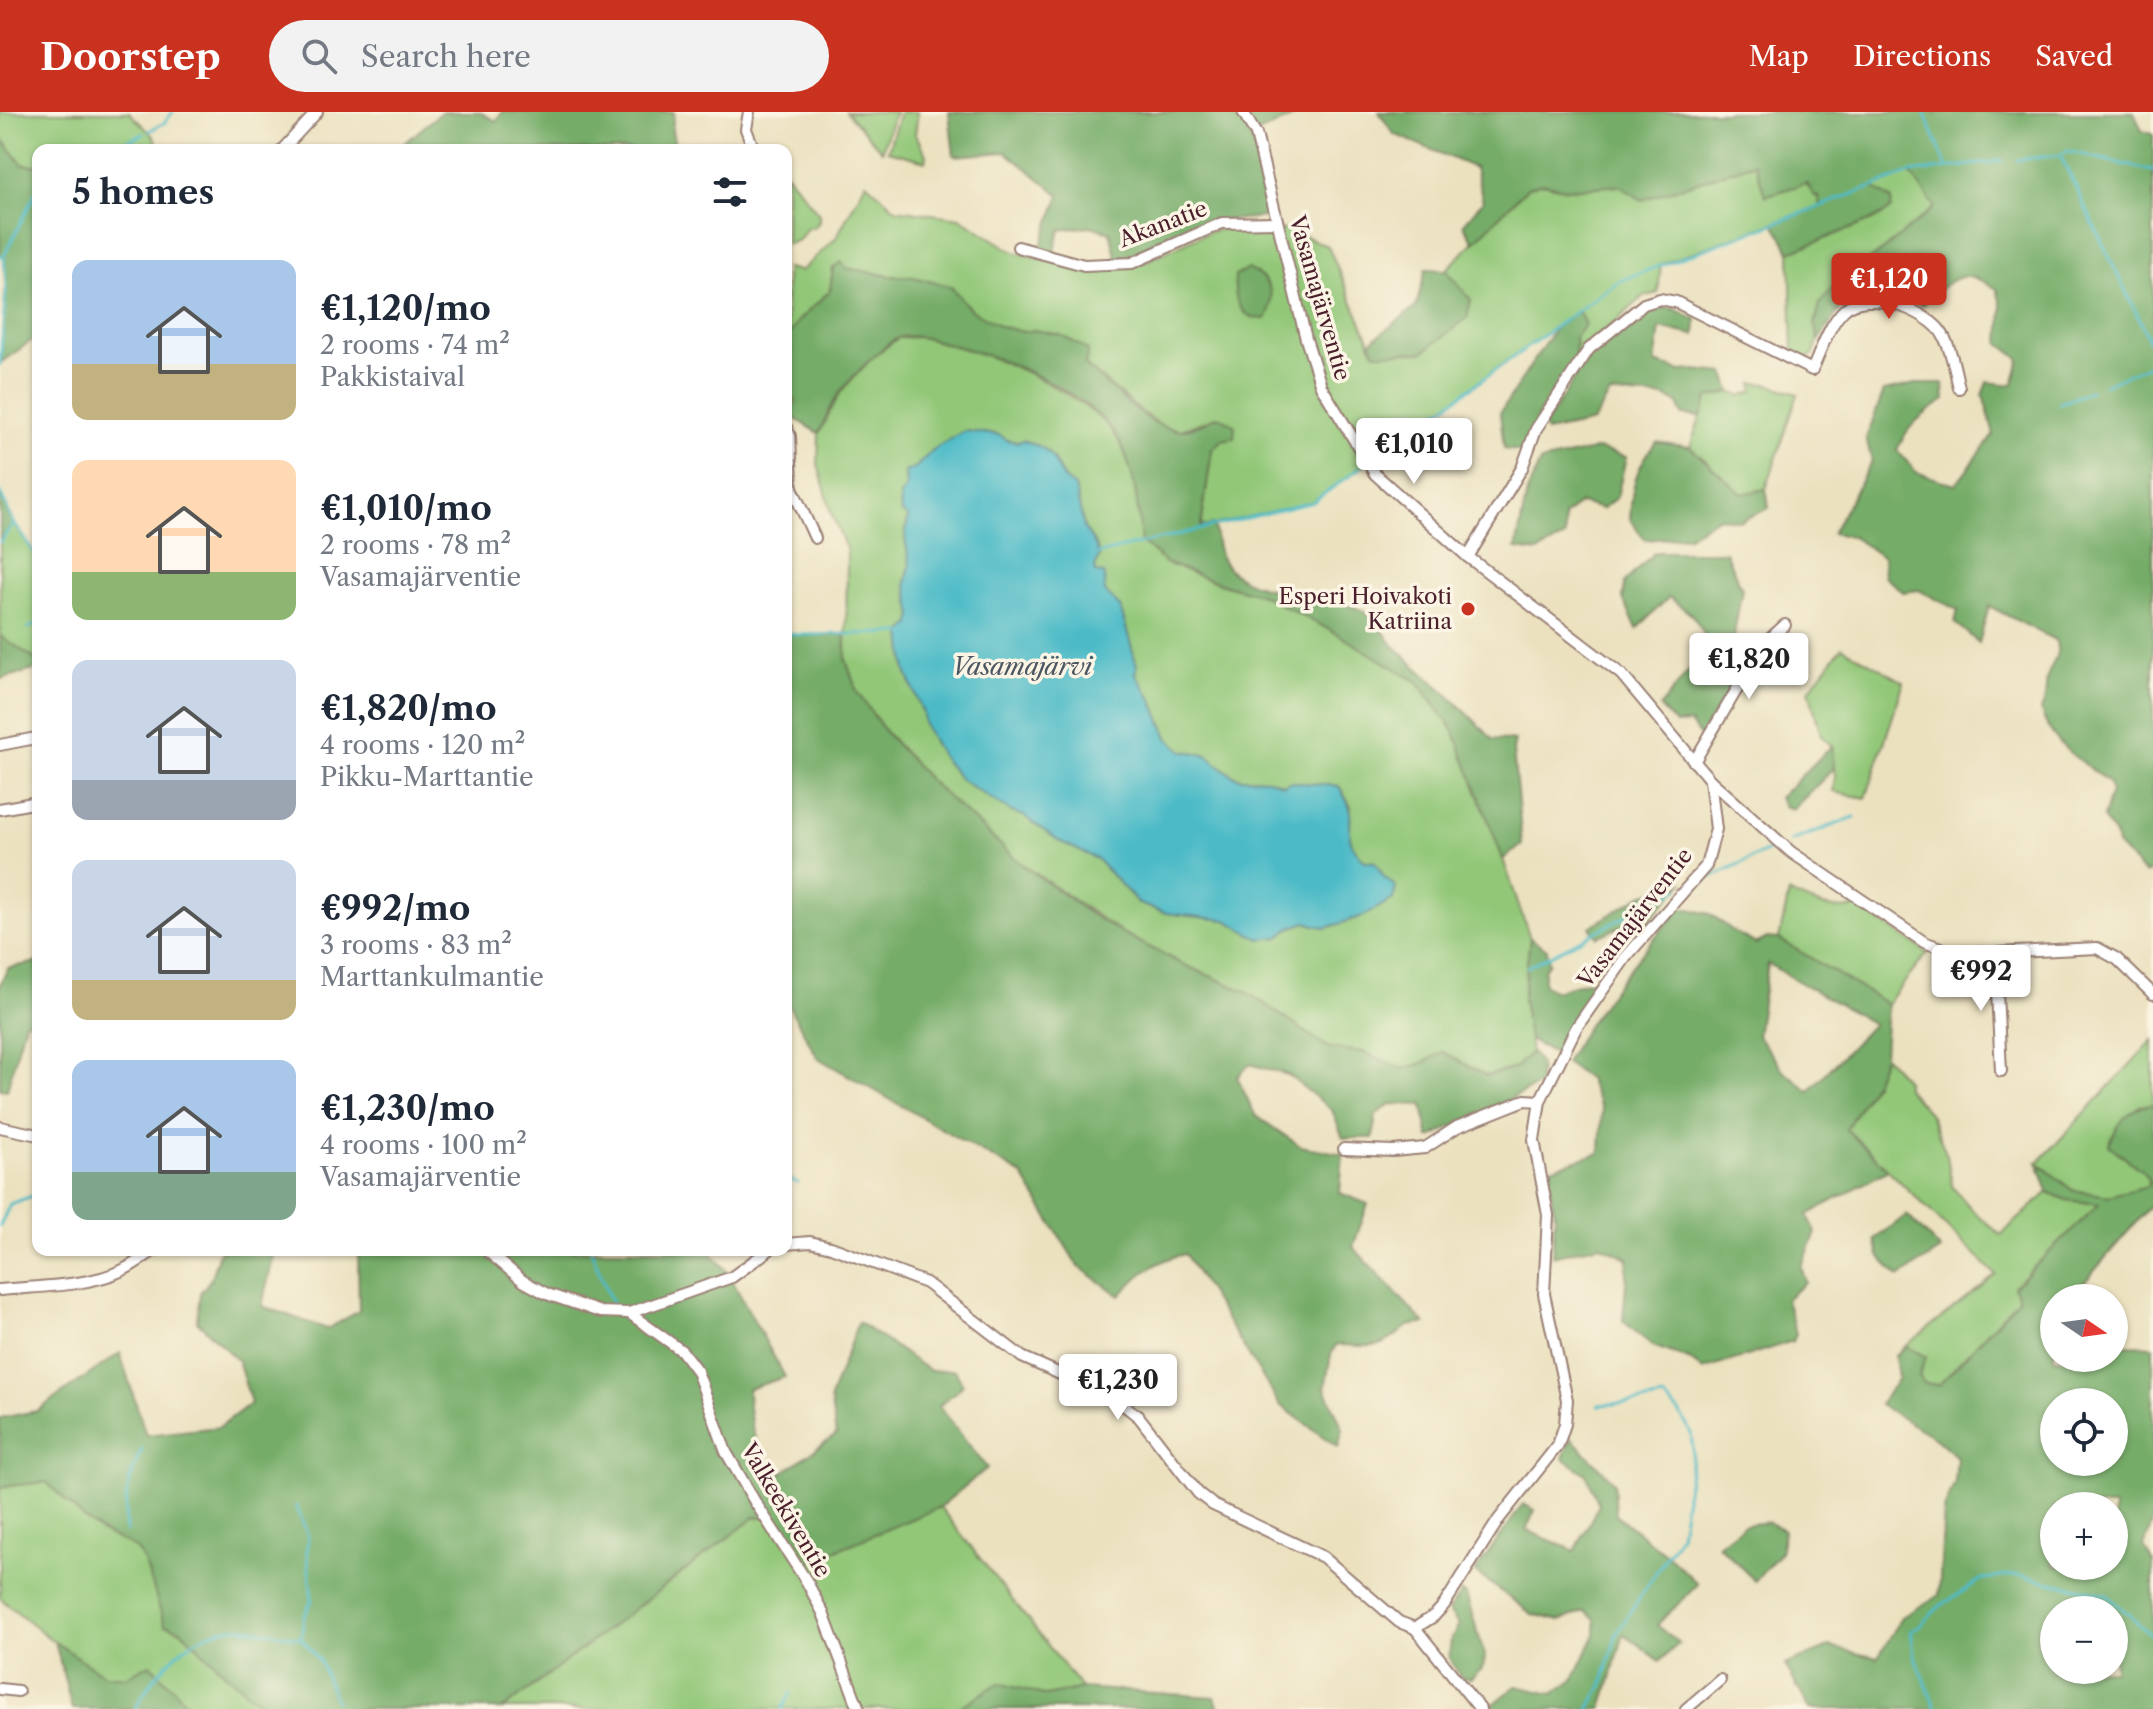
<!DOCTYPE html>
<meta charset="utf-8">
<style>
body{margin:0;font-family:"Libre Caslon Text",serif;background:#f2f2f3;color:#1f2937;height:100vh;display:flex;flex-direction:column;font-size:30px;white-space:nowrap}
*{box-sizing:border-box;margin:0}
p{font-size:26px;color:#747a83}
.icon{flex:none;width:44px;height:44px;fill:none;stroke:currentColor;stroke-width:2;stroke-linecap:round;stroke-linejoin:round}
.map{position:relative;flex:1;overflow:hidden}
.side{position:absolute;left:32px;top:32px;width:760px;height:1112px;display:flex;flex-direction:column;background:#fff;border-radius:16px;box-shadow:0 2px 6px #0004}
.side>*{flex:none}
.needle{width:52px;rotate:103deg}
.fabs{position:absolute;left:2040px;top:1172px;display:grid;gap:16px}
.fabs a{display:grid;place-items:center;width:88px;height:88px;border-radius:50%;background:#fff;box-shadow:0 2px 6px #0004;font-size:40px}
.price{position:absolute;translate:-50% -68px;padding:0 18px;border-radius:8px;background:#fff;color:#222;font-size:26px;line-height:52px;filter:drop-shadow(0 2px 4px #0008)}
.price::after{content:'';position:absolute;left:50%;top:48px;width:24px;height:18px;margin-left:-12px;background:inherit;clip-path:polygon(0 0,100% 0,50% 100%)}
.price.current{background:#c8321e;color:#fff}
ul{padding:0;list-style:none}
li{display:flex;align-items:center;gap:24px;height:200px;padding:0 40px}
li span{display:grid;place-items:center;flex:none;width:224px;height:160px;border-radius:16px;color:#555}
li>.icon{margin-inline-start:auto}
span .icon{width:96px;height:96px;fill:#fffc;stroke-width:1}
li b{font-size:34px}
h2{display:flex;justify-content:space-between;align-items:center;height:96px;padding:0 40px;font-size:34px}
header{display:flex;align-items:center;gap:48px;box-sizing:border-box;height:112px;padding:0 40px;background:#c8321e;color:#fff}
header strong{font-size:38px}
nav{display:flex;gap:44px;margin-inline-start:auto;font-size:28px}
.search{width:560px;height:72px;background:#f2f2f3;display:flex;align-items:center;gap:20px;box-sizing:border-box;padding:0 28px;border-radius:44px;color:#747a83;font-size:30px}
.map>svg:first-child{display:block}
.green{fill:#92c778;stroke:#6e7352;stroke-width:2;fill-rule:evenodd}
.forest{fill:#75ac68;stroke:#60664a;stroke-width:2;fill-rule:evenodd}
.water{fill:#4ebbc7;stroke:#4c6d79;stroke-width:2}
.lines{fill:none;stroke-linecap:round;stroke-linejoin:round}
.stream{stroke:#4ebbc7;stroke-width:3}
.minor-casing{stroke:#9a8075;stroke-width:14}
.minor{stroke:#fff;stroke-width:10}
.poi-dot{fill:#c8321e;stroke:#fcf5e5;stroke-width:3}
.labels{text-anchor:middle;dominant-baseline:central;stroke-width:7;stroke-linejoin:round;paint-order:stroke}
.street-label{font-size:22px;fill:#4a1f2b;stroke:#fcf5e5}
.poi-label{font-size:22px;fill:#4a1f2b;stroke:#fcf5e5;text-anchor:end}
.water-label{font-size:24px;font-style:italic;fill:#4b5662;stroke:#fcf5e5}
</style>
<header>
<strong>Doorstep</strong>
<div class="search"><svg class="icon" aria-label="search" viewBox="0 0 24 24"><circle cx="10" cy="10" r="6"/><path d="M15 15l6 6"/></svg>Search here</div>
<nav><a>Map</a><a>Directions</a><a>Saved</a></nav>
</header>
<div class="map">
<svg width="2153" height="1597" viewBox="0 0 2153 1597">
<rect width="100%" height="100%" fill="#fcf5e5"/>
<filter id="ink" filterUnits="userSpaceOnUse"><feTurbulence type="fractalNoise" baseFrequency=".0125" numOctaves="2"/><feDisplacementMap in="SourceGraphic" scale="16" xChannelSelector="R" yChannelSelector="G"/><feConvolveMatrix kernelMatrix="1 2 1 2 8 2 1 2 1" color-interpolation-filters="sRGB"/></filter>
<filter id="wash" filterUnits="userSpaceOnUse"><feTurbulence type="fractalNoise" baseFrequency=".006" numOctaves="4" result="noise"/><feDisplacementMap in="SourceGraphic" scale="32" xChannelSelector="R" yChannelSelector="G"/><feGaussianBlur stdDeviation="1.8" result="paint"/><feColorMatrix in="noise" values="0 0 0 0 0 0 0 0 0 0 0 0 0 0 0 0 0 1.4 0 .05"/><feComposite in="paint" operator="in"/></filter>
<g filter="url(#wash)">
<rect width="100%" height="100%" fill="#ebe1bf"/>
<g class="green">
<path d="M0,0h129c13,15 24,19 32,38h-123v16l-16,-2 -22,-28z"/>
<polygon points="846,0 895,0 882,39"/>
<polygon points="900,0 918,0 915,22 927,43 926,49 888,39"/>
<path d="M1756,51c25,10 56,14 65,43l-160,58 -3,29 -15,4 -67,60 -1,-20 3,-26 -265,191 -112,26 11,-79 10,-9 -3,-24 -39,14 -17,-4 -19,-12 -59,-49 -51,-35 -11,2 -23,-6 -30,-17 -19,-22 -38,-10 -23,-1 -45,-8 -4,-5 -8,5 -3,23 -32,30 -9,44 3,9 -6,4v-110l15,3 35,-33 30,-56 30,27 64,9 54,34 76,19 54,-9 64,-30 20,-4 29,6 12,-5 20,1 39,16 47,107 96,-53 -25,-30 82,-83 15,-4 25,6 52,-4 22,15z"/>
<polygon points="786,61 819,102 819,110 813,116 807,116 799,128 786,133"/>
<polygon points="1910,61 1935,95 1866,152 1847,158 1820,192 1815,213 1818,229 1814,242 1807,246 1793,243 1790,140 1870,109 1873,75"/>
<path d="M920,225c55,14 94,25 143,55 21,13 42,27 56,48 17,28 19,70 22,102l25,21 59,22 38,10 71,37 84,50 36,49 34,84 42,123 -7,60 8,54 -16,16 -29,8 -43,-24 -20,11 -20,6 -40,-17 -34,-4 -82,-56 -65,-28 -62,-32 -101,-70 -91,-83 -41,-45 -30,-42 -11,-32 1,-109 -15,-36 -14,-51 1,-31 22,-42 31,-33 26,-20zM964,319l35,4 8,5 10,2 6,-2 20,8 9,9 12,22 11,8 9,41 13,19 2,10 -4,9 1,7 9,19 15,15 17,59 -1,8 16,25 16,39 15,13 22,3 26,21 9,3 28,1 17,6 5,-3 49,4 12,21 -3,25 5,16 12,13 10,1 9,15 12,10 -3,12 -30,17 -37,12 -20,-6 -14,5 -13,10 -19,2 -34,-19 -60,-7 -27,-9 -42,-45 -38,-18 -35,-26 -12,-3 -52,-33 -18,-22 -18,-32 -1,-12 -17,-42 -4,-38 9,-9 2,-9 -7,-31 4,-19 -5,-27 3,-21 -8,-21 6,-8v-16l9,-4 19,-19z"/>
<polygon points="1753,271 1768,272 1798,282 1766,377 1742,382 1690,335 1707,286 1731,280 1741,284 1754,279"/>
<polygon points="14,411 38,446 38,549 0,524 0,430"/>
<polygon points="1842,535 1904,570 1866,686 1833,680 1835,664 1832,634 1821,623 1809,578"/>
<path d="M1789,781c24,10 44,20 69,14l70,46 -41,51 -108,-65z"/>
<polygon points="2153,928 2153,992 2139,994 2109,1033 2142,1059 2150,1069 2148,1074 2108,1084 2072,1078 2038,1051"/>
<polygon points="1884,944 1906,968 1906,976 1930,1002 1947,1044 1952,1074 1973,1099 2001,1123 2048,1080 2066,1088 2100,1092 2013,1175 2019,1186 1939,1273 1923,1271 1919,1263 1926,1245 1906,1234 1996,1163 1846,1017 1874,971"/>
<path d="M46,1370c20,17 32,35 56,50 11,7 30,9 38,22 10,15 18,52 25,71l16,5 49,48 37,31h-75l-66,-32 -22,-2 -50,-33 -54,-44v-111z"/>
<polygon points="940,1395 1081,1576 1047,1584 999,1571 957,1597 503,1597 755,1405 774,1405 805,1451"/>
</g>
<g class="forest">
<polygon points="441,0 479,0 496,9 502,0 674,0 672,19 676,38 397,38"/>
<polygon points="949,0 1304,0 1251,24 1267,80 1267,105 1211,109 1117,148 1110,120 1090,114 1060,118 1054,142 1039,139 1060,83 1006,40 954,44"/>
<path d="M1379,0h556l1,2 3,-2h195l8,19 11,3v736l-8,4 -28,-29 -2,-10 -12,-17 8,-27 -2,-8c-25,-20 -60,-40 -68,-73 6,-12 4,-19 6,-32 3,-14 15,-22 8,-38l-66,-34 -10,37 -24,-20 3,-13 -39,-20 -16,2 -19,-16 -1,-19 -31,-20 -20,-4 40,-72 -6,-23 18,-47 31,-7h29l1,16c-22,14 -38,25 -48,50l19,22 39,13 39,-51 -11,-39 5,-13 25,3 7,-26 -20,-15 2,-36 -5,-19c-37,-24 -45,-10 -74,16l-45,-11 -31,5 -29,42 -3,-16 5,-21 27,-35 19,-5 69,-57 -25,-34 -36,14 18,13 -1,10 -21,11 -80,31 -16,-29 46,-17 -2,-10 -5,-1 -6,-12 -42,13 -10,-33 -113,37 -22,-15 -52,4 -26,-6 -14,4 -54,55 -11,-18 20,-23 -8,-33 -81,-34z"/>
<polygon points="0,24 22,52 38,54 38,224 0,251 6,176 4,145 0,143"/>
<path d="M841,150l5,6 44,8 23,1 38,10 19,22 30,17 22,6 12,-2 27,5 27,15 -3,15c23,19 63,63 93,65 12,1 29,-10 41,-14l16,10 -1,12 -12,2 -10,9 -11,78 13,-2c2,10 3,21 6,30 21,50 111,30 150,61 10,7 15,20 23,29 33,32 68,59 99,94l23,2 -2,9 9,95 -19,14 -49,-128 -36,-49 -84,-50 -71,-37 -38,-10 -59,-22 -25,-21c-3,-34 -5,-70 -22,-101 -28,-50 -118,-84 -171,-97 -15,-4 -32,-10 -47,-7 -15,4 -49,40 -59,53 -10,12 -16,29 -23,43l-32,-19 9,-12 -10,-9v-15l6,-4c-5,-14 2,-22 -4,-37l10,-16 32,-30 3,-23z"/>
<path d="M1248,157c23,10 29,28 18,50 -27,0 -33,-19 -31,-43z"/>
<polygon points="1426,157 1446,158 1471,188 1467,206 1423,240 1375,241 1370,230 1416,195"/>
<polygon points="1672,196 1696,207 1695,223 1660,216 1655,251 1681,259 1695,258 1725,261 1731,280 1708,286 1701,305 1683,303 1678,291 1665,285 1610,282 1593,310 1546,320 1544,314 1591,240 1624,210 1646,197"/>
<polygon points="1578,199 1585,212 1575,225 1576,245 1540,300 1523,335 1519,339 1504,337 1500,301 1555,216"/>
<path d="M1656,330l34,5 52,47 24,-5 3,19 -29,13 -21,-4 -31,19 -43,4 -15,-21c2,-34 5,-50 26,-77z"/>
<polygon points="1597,337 1626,345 1617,385 1602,397 1580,391 1564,404 1565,425 1538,440 1516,437 1527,380 1540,350"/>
<polygon points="0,381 14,411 0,430"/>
<polygon points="1655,440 1725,440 1742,477 1735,516 1730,576 1700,624 1690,611 1675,612 1660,595 1710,532 1693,504 1669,485 1637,517 1623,487 1625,470"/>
<path d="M786,521l12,2h47l1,25 11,32 30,42 41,45 91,83 70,51 31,19 62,32 65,28 82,56 34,4 40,17 20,-6 20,-11 43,24 29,-8 16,-16 9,12 -1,21 -110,53 -6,-33 -32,-1 -15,11 -3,23h-30l-11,-28 -44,-35 -38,-11 -13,13 18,38 45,31 43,8 -3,39 28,11 -15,43 72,77c-26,0 -19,8 -39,18 -16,8 -33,2 -50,3l-5,9 -6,34 18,41 -5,18 -58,-42 -95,-151c-29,6 -46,20 -65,42l-42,-30 -56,-91 -204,-117 -32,-57z"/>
<polygon points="0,524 38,549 38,557 0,567"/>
<polygon points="1832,634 1834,656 1793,697 1784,694 1779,686"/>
<polygon points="1683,771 1640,818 1629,822 1626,812 1597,825 1590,815 1642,783"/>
<path d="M1681,795l29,7 26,19 20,11 11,-6 12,1 108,65 -3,52 -10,27 -28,46 42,41 -80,45 8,18 -15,34 5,15 -20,17 10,35 -3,7 -90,29 -14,-11 -36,-13 -30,-25 5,-63 -28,-13 -48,11 3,-40 -8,-47 53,-16 2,-43 -14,-31 -23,-16c32,-57 73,-107 116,-156zM1768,852l105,60 -64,67 -26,-21 -26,-35z"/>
<polygon points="1530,826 1547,837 1549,851 1544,858 1544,873 1555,879 1597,866 1556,942 1529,928 1523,886"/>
<polygon points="38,850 38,905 25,910 7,978 0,977 0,873 8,856"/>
<path d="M2153,992v105l-4,-2 -78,91h-17v60h60v-17l11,4 28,1v174l-9,27 9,16v146h-343l-25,-44 44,-18 49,11 24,-41 37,-22 5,-85 11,-28 2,-25 -20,-18 -57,-34 18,-27 -3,-22 11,-10 20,11 -7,19 4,7 16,2 80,-87 -6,-11 86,-83 -33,-4 -18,-8 -10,-29 34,27 36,6 40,-10 1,-6 -7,-9 -33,-26c8,-22 20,-38 44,-41zM2054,1290h60v60h-60zM2054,1394h60v60h-60zM2054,1498h60v60h-60z"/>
<polygon points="1907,1103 1941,1138 1899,1165 1879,1144 1875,1127"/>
<path d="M220,1138h55l-13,56 65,23 32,-18 -1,-61h351l18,21 58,106 -37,12c0,37 9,59 25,90l63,-44 -6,-37 28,-76 72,49 25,-1 8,15 -24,21 48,62 -47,39 -135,56 -31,-46h-19l-252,192h-236l-37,-31 -49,-48 -16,-5c-7,-19 -15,-55 -25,-71 -8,-13 -27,-14 -38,-22 -24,-15 -36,-33 -56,-50l-46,5v-69l37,-7 83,-58 26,82 73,-8 32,-24 -13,-42 -41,-40 3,-28 10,-13z"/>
<polygon points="1571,1326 1614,1370 1616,1403 1674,1449 1698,1472 1657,1513 1679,1531 1660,1549 1624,1522 1602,1597 1492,1597 1490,1595 1516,1574 1553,1582 1574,1567 1595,1523 1595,1507 1584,1499 1560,1509 1532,1502 1475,1460 1523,1392 1535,1398 1526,1418 1575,1439 1599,1392 1586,1362 1563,1346"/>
<polygon points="1768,1410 1784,1418 1780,1441 1755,1469 1718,1433 1744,1413"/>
<polygon points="1461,1480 1466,1483 1485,1544 1483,1556 1470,1567 1461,1565 1449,1546 1451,1527 1459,1513 1448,1499"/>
<polygon points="55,1530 104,1563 126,1565 150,1552 192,1596 72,1597"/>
<polygon points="999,1571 1047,1584 1081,1576 1215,1585 1219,1597 957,1597"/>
</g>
<path class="water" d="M964,319l35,4 8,5 10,2 6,-2 20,8 9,9 12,22 11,8 9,41 12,19 3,10 -4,9 1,7 8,1 1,18 15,15 17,59 -1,8 16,25 16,39 15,13 22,3 27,21 8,3 28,1 16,6 6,-3 49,4c3,8 11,17 11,25 2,27 -7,27 15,50l10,1 9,15 12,10 -3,12 -30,17 -37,12 -20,-6 -14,5 -13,10 -19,2 -34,-19 -60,-7 -27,-9 -42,-45 -38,-18 -35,-25 -12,-4 -52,-33 -18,-22 -18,-32 -1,-12 -17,-42 -4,-38 9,-9 2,-9 -7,-31 4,-19 -5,-27 3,-21 -7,-5 -1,-16 6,-8 -1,-16 10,-4 19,-19z"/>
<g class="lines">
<g class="stream">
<polyline points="1924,0 1947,55"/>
<polyline points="149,19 164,11 173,0"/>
<polyline points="106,38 144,22"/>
<polyline points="2060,43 2153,236"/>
<polyline points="2017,48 2060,43 2067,39 2153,59"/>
<polyline points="0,143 4,145 6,176 0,253"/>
<polyline points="4,144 38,75"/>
<polyline points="2104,273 2153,251"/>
<polyline points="2059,292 2090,279"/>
<polyline points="1375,345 1619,169 1910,61 2002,49"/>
<polyline points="0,381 14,411 38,446"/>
<polyline points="0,430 14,411"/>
<polyline points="1098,442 1313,390 1361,355"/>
<polyline points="28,516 38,511"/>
<polyline points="786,521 798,523 902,521"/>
<polyline points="1791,729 1855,705"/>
<polyline points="1700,770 1777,735"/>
<polyline points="1527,855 1679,777"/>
<polyline points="786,1066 798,1071"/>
<polyline points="0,1114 10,1092 38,1082"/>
<polyline points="591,1138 612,1192"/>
<polyline points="296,1394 308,1424 307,1441 312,1488 304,1505 301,1526"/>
<path d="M126,1420c-3,-29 3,-57 16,-83"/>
<path d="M135,1597c19,-37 58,-82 104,-81 20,1 42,7 62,10l18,22 17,41"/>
<polyline points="782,1597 791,1581"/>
<polyline points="1589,1597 1602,1574 1617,1521 1680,1423 1693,1339 1691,1321 1679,1300 1664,1286 1641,1290 1598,1293"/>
<polyline points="1936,1597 1914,1543 1911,1518 1920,1513 1940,1494 1982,1467 2017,1463 2106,1482 2153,1525"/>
</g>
</g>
</g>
<g filter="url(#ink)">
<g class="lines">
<defs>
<g id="minor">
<polyline points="749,0 746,17 754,38"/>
<polyline points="1243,0 1256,22 1306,227 1321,274 1375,362 1468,445 1621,562 1710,668 1791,740 1924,830 1949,839 1995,841 2097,836 2117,847 2153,882"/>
<polyline points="282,38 317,0"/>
<polyline points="1018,135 1084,153 1132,151 1222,111 1277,110"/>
<polyline points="786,315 790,324 792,376 815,426"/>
<path d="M1468,445l54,-89 14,-39 53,-80 55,-45 16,-5 16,3 136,68c9,-19 17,-46 32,-60 23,-22 85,0 99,25 9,16 12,36 16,53"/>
<polyline points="0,633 36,626"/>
<polyline points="1694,650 1763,533 1785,513"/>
<polyline points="0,697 38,690"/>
<polyline points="1995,841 2001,959"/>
<polyline points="0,1015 38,1023"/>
<polyline points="1344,1037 1393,1039 1425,1036 1457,1015 1525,988 1540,989"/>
<polyline points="786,1132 810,1130 831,1135 926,1171 1022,1245 1116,1287 1139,1305 1198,1381 1213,1393 1323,1445 1399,1510 1415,1516 1434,1504 1444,1493 1499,1407 1558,1333 1565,1312 1567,1288 1544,1182 1548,1103 1534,1028 1540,989 1576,916 1626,845 1706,754 1716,717 1710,668"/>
<polyline points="486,1138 523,1169 547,1182 600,1200 629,1201 732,1165 769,1138"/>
<path d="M0,1178c39,-4 87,-3 123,-20 12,-6 22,-14 32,-20"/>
<polyline points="629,1201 682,1239 697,1259 726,1340 755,1390 807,1470 823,1501 859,1597"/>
<polyline points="1415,1516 1480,1597"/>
<polyline points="0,1577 18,1579"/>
<polyline points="1686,1597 1720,1568"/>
</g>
</defs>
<use href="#minor" class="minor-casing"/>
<use href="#minor" class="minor"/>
</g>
</g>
<circle class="poi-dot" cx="1468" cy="497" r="8"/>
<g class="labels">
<g class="street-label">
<text transform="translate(1163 112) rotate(-21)">Akanatie</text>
<text transform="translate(1320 186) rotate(74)">Vasamajärventie</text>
<text transform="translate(1635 806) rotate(-52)">Vasamajärventie</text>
<text transform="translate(786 1398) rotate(59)">Valkeekiventie</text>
</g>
<g class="poi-label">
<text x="1452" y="484">Esperi Hoivakoti<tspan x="1452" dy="25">Katriina</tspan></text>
</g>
<g class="water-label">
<text x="1022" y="554">Vasamajärvi</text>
</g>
</g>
</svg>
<div class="fabs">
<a><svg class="needle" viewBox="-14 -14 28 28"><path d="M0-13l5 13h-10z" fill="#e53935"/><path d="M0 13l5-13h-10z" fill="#747a83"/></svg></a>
<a><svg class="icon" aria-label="locate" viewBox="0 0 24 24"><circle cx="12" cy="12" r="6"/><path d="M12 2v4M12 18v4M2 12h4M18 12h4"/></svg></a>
<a>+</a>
<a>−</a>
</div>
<b class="price current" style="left:1889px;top:209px">€1,120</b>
<b class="price" style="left:1414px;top:374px">€1,010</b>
<b class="price" style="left:1749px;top:589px">€1,820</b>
<b class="price" style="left:1981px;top:901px">€992</b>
<b class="price" style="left:1118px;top:1310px">€1,230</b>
<section class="side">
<h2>5 homes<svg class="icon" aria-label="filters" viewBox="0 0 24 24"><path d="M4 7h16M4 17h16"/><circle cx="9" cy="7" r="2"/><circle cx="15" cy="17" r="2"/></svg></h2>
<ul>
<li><span style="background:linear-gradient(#a9c7e8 65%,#c2b280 0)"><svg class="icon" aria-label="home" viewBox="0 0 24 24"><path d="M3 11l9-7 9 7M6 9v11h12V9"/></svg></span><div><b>€1,120/mo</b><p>2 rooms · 74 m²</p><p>Pakkistaival</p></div></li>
<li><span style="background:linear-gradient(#ffd9b3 70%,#8fb573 0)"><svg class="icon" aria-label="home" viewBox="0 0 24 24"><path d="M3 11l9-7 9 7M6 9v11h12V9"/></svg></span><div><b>€1,010/mo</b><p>2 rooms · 78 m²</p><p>Vasamajärventie</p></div></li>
<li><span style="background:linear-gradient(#c9d6e8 75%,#9aa5b1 0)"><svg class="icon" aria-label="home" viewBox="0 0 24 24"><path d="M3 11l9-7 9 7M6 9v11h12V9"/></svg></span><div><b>€1,820/mo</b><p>4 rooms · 120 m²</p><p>Pikku-Marttantie</p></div></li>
<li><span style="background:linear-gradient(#c9d6e8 75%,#c2b280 0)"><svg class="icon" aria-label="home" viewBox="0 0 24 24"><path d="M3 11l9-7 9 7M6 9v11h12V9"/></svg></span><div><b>€992/mo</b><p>3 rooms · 83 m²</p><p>Marttankulmantie</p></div></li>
<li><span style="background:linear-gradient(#a9c7e8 70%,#7fa58c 0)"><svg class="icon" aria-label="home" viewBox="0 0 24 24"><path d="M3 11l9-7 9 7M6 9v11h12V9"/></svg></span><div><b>€1,230/mo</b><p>4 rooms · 100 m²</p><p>Vasamajärventie</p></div></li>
</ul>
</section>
</div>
